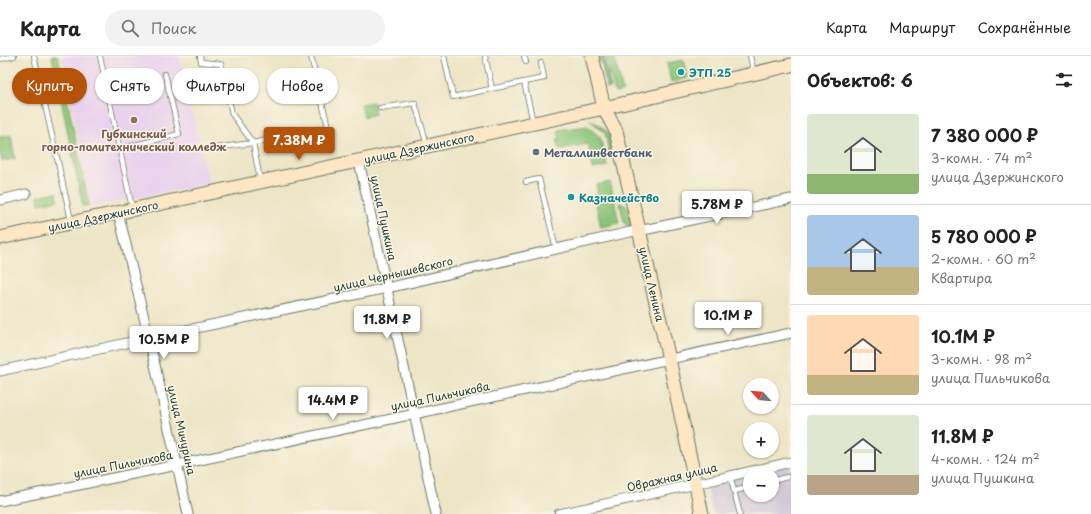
<!DOCTYPE html>
<html lang="ru">
<meta charset="utf-8">
<style>
body{margin:0;font-family:"Playpen Sans",sans-serif;background:#f2f2f2;color:#222;height:100vh;display:flex;flex-direction:column;font-size:15px;white-space:nowrap}
*{box-sizing:border-box;margin:0}
p{font-size:13px;color:#767676}
.icon{flex:none;width:22px;height:22px;fill:none;stroke:currentColor;stroke-width:2;stroke-linecap:round;stroke-linejoin:round}
.map{position:relative;flex:1;overflow:hidden}
.drawer{display:flex;flex-direction:column;background:#fff;width:300px}
.drawer>*{flex:none}
.hud{position:absolute;left:12px;top:12px;width:380px;height:36px;display:flex;gap:8px}
.needle{width:26px;rotate:296deg}
.tools{position:absolute;left:743px;top:322px;display:grid;gap:8px}
.tools a{display:grid;place-items:center;width:36px;height:36px;border-radius:50%;background:#fff;box-shadow:0 1px 3px #0004;font-size:20px}
.price{position:absolute;translate:-50% -34px;padding:0 9px;border-radius:4px;background:#fff;color:#222;font-size:13px;line-height:26px;filter:drop-shadow(0 1px 2px #0008)}
.price::after{content:'';position:absolute;left:50%;top:24px;width:12px;height:9px;margin-left:-6px;background:inherit;clip-path:polygon(0 0,100% 0,50% 100%)}
.price.current{background:#b45309;color:#fff}
ul{padding:0;list-style:none}
li{display:flex;align-items:center;gap:12px;height:100px;padding:0 16px}
li+li{border-top:1px solid #e0e0e0}
li span{display:grid;place-items:center;flex:none;width:112px;height:80px;border-radius:4px;color:#555}
li>.icon{margin-inline-start:auto}
span .icon{width:48px;height:48px;fill:#fffc;stroke-width:1}
li b{font-size:17px}
h2{display:flex;justify-content:space-between;align-items:center;height:48px;padding:0 16px;font-size:17px}
.pill{padding:0 14px;border-radius:18px;background:#fff;box-shadow:0 1px 3px #0004;font-size:14px;line-height:36px}
.pill.current{background:#b45309;color:#fff}
header{display:flex;align-items:center;gap:24px;box-sizing:border-box;height:56px;padding:0 20px;background:#fff;border-bottom:1px solid #e0e0e0}
header strong{font-size:19px}
nav{display:flex;gap:22px;margin-inline-start:auto;font-size:14px}
.search{width:280px;height:36px;background:#f2f2f2;display:flex;align-items:center;gap:10px;box-sizing:border-box;padding:0 14px;border-radius:22px;color:#767676;font-size:15px}
main{display:flex;flex:1;min-height:0}
.map>svg:first-child{display:block}
.built{fill:#e9d2ed}
.industrial{fill:#c9bfd7}
.green{fill:#8bc478;stroke:#558056}
.forest{fill:#70aa68;stroke:#48744e}
.lines{fill:none;stroke-linecap:round;stroke-linejoin:round}
.lane-casing{stroke:#677867;stroke-width:6}
.street-casing{stroke:#677867;stroke-width:11}
.secondary-casing{stroke:#677867;stroke-width:15}
.lane{stroke:#fff;stroke-width:4.5}
.street{stroke:#fff;stroke-width:9}
.secondary{stroke:#fce6c4;stroke-width:13}
.culture-dot{fill:#0f9aa8;stroke:#fcf5e5;stroke-width:1.5}
.education-dot{fill:#8d6e63;stroke:#fcf5e5;stroke-width:1.5}
.service-dot{fill:#5c6f8a;stroke:#fcf5e5;stroke-width:1.5}
.labels{text-anchor:middle;dominant-baseline:central;stroke-width:3;stroke-linejoin:round;paint-order:stroke}
.culture-label{font-size:11px;font-weight:bold;fill:#0d838f;stroke:#fcf5e5;text-anchor:start}
.education-label{font-size:11px;font-weight:bold;fill:#785e54;stroke:#fcf5e5}
.street-label{font-size:11px;fill:#1f3d34;stroke:#fcf5e5}
.service-label{font-size:11px;font-weight:bold;fill:#4e5e75;stroke:#fcf5e5;text-anchor:start}
</style>
<header>
<strong>Карта</strong>
<div class="search"><svg class="icon" aria-label="search" viewBox="0 0 24 24"><circle cx="10" cy="10" r="6"/><path d="M15 15l6 6"/></svg>Поиск</div>
<nav><a>Карта</a><a>Маршрут</a><a>Сохранённые</a></nav>
</header>
<main>
<div class="map">
<svg width="791" height="458" viewBox="0 0 791 458">
<rect width="100%" height="100%" fill="#fcf5e5"/>
<filter id="ink" filterUnits="userSpaceOnUse"><feTurbulence type="fractalNoise" baseFrequency=".025" numOctaves="2"/><feDisplacementMap in="SourceGraphic" scale="8" xChannelSelector="R" yChannelSelector="G"/><feConvolveMatrix kernelMatrix="1 2 1 2 8 2 1 2 1" color-interpolation-filters="sRGB"/></filter>
<filter id="wash" filterUnits="userSpaceOnUse"><feTurbulence type="fractalNoise" baseFrequency=".012" numOctaves="4" result="noise"/><feDisplacementMap in="SourceGraphic" scale="16" xChannelSelector="R" yChannelSelector="G"/><feGaussianBlur stdDeviation="0.9" result="paint"/><feColorMatrix in="noise" values="0 0 0 0 0 0 0 0 0 0 0 0 0 0 0 0 0 1.4 0 .05"/><feComposite in="paint" operator="in"/></filter>
<g filter="url(#wash)">
<rect width="100%" height="100%" fill="#ece5c6"/>
<polygon class="built" points="62,0 179,0 209,128 91,151"/>
<polygon class="industrial" points="791,408 791,458 713,458 706,430 750,419 750,439 772,439 772,417 756,417"/>
<g class="green">
<polygon points="52,0 58,0 89,149 83,150"/>
<polygon points="606,0 614,0 623,35 615,37"/>
<polygon points="684,4 688,22 671,26 667,7"/>
<polygon points="373,46 375,58 364,61 361,48"/>
<path d="M590,64c16,9 20,11 24,29l-4,7 -5,-23z"/>
<polygon points="587,70 600,81 607,110 593,113 588,88 559,93 557,83 560,83 558,74"/>
<polygon points="11,79 15,103 2,105 0,96 0,81"/>
<polygon points="610,126 619,167 601,171 594,139 598,138 596,129"/>
<polygon points="57,136 58,144 39,148 38,140"/>
<path d="M620,147c11,3 10,10 12,20l-3,5 -5,-6z"/>
</g>
<polygon class="forest" points="600,0 604,0 611,32 607,33"/>
</g>
<g filter="url(#ink)">
<g class="lines">
<defs>
<g id="lane">
<polyline points="34,0 71,164"/>
<polyline points="100,0 132,152"/>
<polyline points="200,0 201,6 221,8 232,58 253,87 260,124"/>
<polyline points="444,0 453,41 524,26"/>
<polyline points="485,0 492,33"/>
<polyline points="524,0 526,6"/>
<polyline points="750,0 754,17"/>
<polyline points="0,3 14,0"/>
<polyline points="380,52 415,47 427,89"/>
<polyline points="533,66 524,26 544,22 541,7"/>
<polyline points="214,92 253,87 328,71 311,0"/>
<polyline points="120,93 179,78 165,18"/>
<polyline points="526,126 539,123 556,193"/>
<polyline points="730,420 740,458"/>
<polyline points="772,425 787,421"/>
<polyline points="735,435 750,431"/>
</g>
<g id="street">
<polyline points="359,105 436,458"/>
<polyline points="1,144 26,138"/>
<polyline points="118,156 149,282 188,458"/>
<polyline points="0,315 149,282 387,232 630,176 648,173 791,143"/>
<polyline points="0,445 177,409 791,277"/>
<polyline points="559,458 687,430 791,406"/>
</g>
<g id="secondary">
<polyline points="592,0 604,52 616,75 669,303 702,458"/>
<polyline points="0,182 604,52 791,9"/>
</g>
</defs>
<use href="#lane" class="lane-casing"/>
<use href="#street" class="street-casing"/>
<use href="#secondary" class="secondary-casing"/>
<use href="#lane" class="lane"/>
<use href="#street" class="street"/>
<use href="#secondary" class="secondary"/>
</g>
</g>
<g class="culture-dot">
<circle cx="681" cy="16" r="4"/>
<circle cx="571" cy="141" r="4"/>
</g>
<circle class="education-dot" cx="134" cy="64" r="4"/>
<circle class="service-dot" cx="536" cy="96" r="4"/>
<g class="labels">
<g class="culture-label">
<text x="689" y="16">ЭТП 25</text>
<text x="579" y="141">Казначейство</text>
</g>
<g class="education-label">
<text x="134" y="77">Губкинский<tspan x="134" dy="13">горно-политехнический колледж</tspan></text>
</g>
<g class="street-label">
<text transform="translate(419 92) rotate(-12)">улица Дзержинского</text>
<text transform="translate(103 160) rotate(-12)">улица Дзержинского</text>
<text transform="translate(384 162) rotate(78)">улица Пушкина</text>
<text transform="translate(393 218) rotate(-13)">улица Чернышевского</text>
<text transform="translate(652 228) rotate(77)">улица Ленина</text>
<text transform="translate(440 340) rotate(-12)">улица Пильчикова</text>
<text transform="translate(182 374) rotate(77)">улица Мичурина</text>
<text transform="translate(123 408) rotate(-11)">улица Пильчикова</text>
<text transform="translate(672 421) rotate(-13)">Овражная улица</text>
</g>
<g class="service-label">
<text x="544" y="96">Металлинвестбанк</text>
</g>
</g>
</svg>
<div class="tools">
<a><svg class="needle" viewBox="-14 -14 28 28"><path d="M0-13l5 13h-10z" fill="#e53935"/><path d="M0 13l5-13h-10z" fill="#767676"/></svg></a>
<a>+</a>
<a>−</a>
</div>
<b class="price current" style="left:299px;top:105px">7.38M ₽</b>
<b class="price" style="left:717px;top:169px">5.78M ₽</b>
<b class="price" style="left:728px;top:280px">10.1M ₽</b>
<b class="price" style="left:387px;top:284px">11.8M ₽</b>
<b class="price" style="left:164px;top:304px">10.5M ₽</b>
<b class="price" style="left:333px;top:365px">14.4M ₽</b>
<div class="hud">
<a class="pill current">Купить</a>
<a class="pill">Снять</a>
<a class="pill">Фильтры</a>
<a class="pill">Новое</a>
</div>
</div>
<section class="drawer">
<h2>Объектов: 6<svg class="icon" aria-label="filters" viewBox="0 0 24 24"><path d="M4 7h16M4 17h16"/><circle cx="9" cy="7" r="2"/><circle cx="15" cy="17" r="2"/></svg></h2>
<ul>
<li><span style="background:linear-gradient(#dfe7d0 75%,#8fb573 0)"><svg class="icon" aria-label="home" viewBox="0 0 24 24"><path d="M3 11l9-7 9 7M6 9v11h12V9"/></svg></span><div><b>7 380 000 ₽</b><p>3-комн. · 74 m²</p><p>улица Дзержинского</p></div></li>
<li><span style="background:linear-gradient(#a9c7e8 65%,#c2b280 0)"><svg class="icon" aria-label="home" viewBox="0 0 24 24"><path d="M3 11l9-7 9 7M6 9v11h12V9"/></svg></span><div><b>5 780 000 ₽</b><p>2-комн. · 60 m²</p><p>Квартира</p></div></li>
<li><span style="background:linear-gradient(#ffd9b3 75%,#c2b280 0)"><svg class="icon" aria-label="home" viewBox="0 0 24 24"><path d="M3 11l9-7 9 7M6 9v11h12V9"/></svg></span><div><b>10.1M ₽</b><p>3-комн. · 98 m²</p><p>улица Пильчикова</p></div></li>
<li><span style="background:linear-gradient(#dfe7d0 75%,#b9a48a 0)"><svg class="icon" aria-label="home" viewBox="0 0 24 24"><path d="M3 11l9-7 9 7M6 9v11h12V9"/></svg></span><div><b>11.8M ₽</b><p>4-комн. · 124 m²</p><p>улица Пушкина</p></div></li>
</ul>
</section>
</main>
